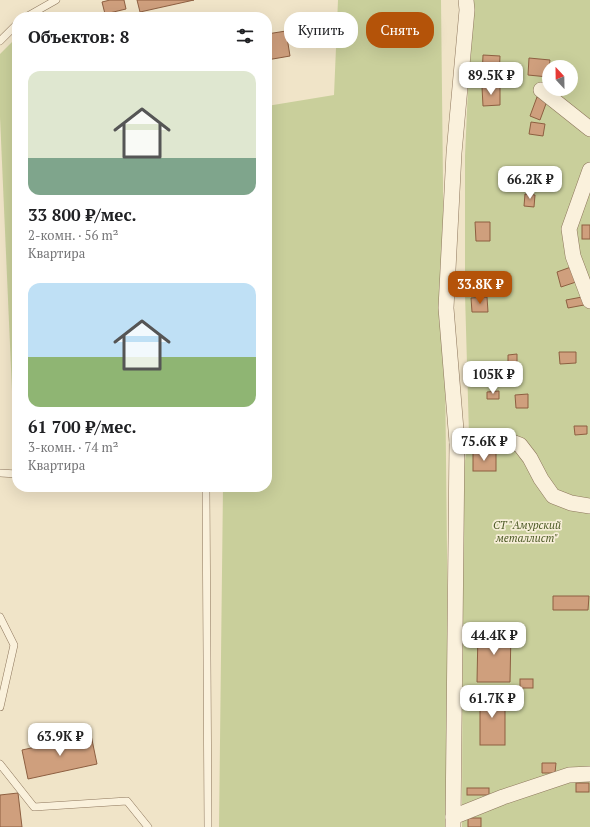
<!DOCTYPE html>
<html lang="ru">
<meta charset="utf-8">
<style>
body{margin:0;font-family:"PT Serif",serif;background:#f6f6f6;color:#202124;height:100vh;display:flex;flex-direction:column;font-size:15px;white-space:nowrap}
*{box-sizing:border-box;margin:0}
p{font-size:13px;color:#757577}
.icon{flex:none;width:22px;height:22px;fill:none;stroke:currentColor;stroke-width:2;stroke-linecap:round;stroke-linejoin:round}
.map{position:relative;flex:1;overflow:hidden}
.details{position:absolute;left:12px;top:12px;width:260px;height:480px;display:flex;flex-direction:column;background:#fff;border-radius:16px;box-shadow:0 4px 16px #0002}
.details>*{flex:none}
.hud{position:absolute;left:284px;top:12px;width:246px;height:36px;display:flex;gap:8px}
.needle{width:26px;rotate:338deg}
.fabs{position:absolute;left:542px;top:60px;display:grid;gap:8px}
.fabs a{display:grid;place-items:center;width:36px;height:36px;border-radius:50%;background:#fff;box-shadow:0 4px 16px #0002;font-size:20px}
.price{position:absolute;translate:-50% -34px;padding:0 9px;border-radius:8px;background:#fff;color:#222;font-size:13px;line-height:26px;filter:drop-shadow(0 1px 2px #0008)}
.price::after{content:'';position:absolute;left:50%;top:24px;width:12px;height:9px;margin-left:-6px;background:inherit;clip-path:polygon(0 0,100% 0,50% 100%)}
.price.on{background:#b45309;color:#fff}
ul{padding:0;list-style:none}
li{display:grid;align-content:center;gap:8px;height:212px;padding:0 16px}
li span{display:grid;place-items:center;height:124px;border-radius:12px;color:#555}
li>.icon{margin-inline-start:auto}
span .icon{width:72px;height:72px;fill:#fffc;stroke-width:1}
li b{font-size:17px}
h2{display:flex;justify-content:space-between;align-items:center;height:48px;padding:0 16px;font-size:17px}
.chip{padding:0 14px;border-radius:16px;background:#fff;box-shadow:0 4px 16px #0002;font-size:14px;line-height:36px}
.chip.on{background:#b45309;color:#fff}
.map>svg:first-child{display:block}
.green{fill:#c9cf9b;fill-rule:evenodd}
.building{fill:#cf9f7d;stroke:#8d5f41}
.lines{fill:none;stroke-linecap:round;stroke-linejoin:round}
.lane-casing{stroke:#8d765c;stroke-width:8}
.street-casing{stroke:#8d765c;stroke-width:16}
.lane{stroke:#faf1dc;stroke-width:7}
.street{stroke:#faf1dc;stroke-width:15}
.labels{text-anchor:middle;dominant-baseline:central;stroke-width:3.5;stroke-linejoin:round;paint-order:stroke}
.park-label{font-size:11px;font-style:italic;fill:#4d5a26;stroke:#f7eed8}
</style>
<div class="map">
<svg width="590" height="827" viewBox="0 0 590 827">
<rect width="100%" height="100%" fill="#f0e4c8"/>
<g class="green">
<polygon points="338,0 441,0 450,827 219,827 223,487 267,487 267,106 334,95"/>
<path d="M469,0h121v827h-128l1,-354 6,-38 -4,-141v-138l4,-91zM549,67h22v22h-22z"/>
<polygon points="17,37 17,459 15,459 0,117 0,54"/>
</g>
<g class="building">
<polygon points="110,0 124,0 126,9 105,14 102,2"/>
<polygon points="137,0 194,0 140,12"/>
<polygon points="286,31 290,56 267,60 267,34"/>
<polygon points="483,55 500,56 499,79 482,78"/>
<polygon points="529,58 550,60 548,77 528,75"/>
<polygon points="482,87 500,87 500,105 483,106"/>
<polygon points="552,89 565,89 563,94 551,91"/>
<polygon points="537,97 547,101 540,120 530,116"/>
<polygon points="531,122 545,124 543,136 529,134"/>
<polygon points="525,194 535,195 534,207 524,206"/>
<polygon points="475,222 490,222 490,241 476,241"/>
<rect x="582" y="225" width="8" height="14"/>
<polygon points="571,267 576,282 561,287 557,272"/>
<polygon points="487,297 488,312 472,312 471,298"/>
<polygon points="582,297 584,305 568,308 566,300"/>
<polygon points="559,352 576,352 576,363 560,364"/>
<polygon points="517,354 517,370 508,370 508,355"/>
<polygon points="499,391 499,399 487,399 487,392"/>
<polygon points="528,394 528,408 516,408 515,395"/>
<polygon points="574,426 587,426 587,434 575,435"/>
<rect x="473" y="453" width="23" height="18"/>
<polygon points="553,596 589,596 588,610 553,610"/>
<polygon points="478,631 511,631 510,682 477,682"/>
<rect x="520" y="679" width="13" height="9"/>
<rect x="480" y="693" width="25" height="52"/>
<polygon points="91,735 97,764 28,779 22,750"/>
<polygon points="542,763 556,763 555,773 542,773"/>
<rect x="576" y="783" width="13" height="9"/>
<rect x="467" y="788" width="22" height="7"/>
<polygon points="18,793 22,827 0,827 0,795"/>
<rect x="468" y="818" width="13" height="9"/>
</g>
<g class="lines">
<defs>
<g id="lane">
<polyline points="26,17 56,0"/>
<polyline points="0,41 17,24"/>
<polyline points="0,473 17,474"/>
<polyline points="206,487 208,827"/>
<polyline points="0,617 14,645 0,707"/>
<polyline points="0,764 34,807 127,801 148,827"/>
</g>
<g id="street">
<polyline points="541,90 590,129"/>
<polyline points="590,170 569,229 573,256 590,301"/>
<polyline points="457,442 504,439 520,445 530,458 541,479 553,496 571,503 590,506"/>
<polyline points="453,817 503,797 569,775 590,774"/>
<polyline points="453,827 457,442 446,308 454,153 467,10 466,0"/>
</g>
</defs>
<use href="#lane" class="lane-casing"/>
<use href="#street" class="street-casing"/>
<use href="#lane" class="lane"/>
<use href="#street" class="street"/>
</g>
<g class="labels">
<g class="park-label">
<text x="527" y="525">СТ "Амурский<tspan x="527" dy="13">металлист"</tspan></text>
</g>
</g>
</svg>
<div class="fabs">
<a><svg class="needle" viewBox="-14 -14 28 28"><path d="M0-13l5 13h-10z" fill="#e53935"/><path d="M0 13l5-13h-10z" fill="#757577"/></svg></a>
</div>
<b class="price" style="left:491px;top:96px">89.5K ₽</b>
<b class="price" style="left:530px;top:200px">66.2K ₽</b>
<b class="price on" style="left:480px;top:305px">33.8K ₽</b>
<b class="price" style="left:493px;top:395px">105K ₽</b>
<b class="price" style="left:484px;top:462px">75.6K ₽</b>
<b class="price" style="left:494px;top:656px">44.4K ₽</b>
<b class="price" style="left:492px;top:719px">61.7K ₽</b>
<b class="price" style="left:60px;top:757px">63.9K ₽</b>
<div class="hud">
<a class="chip">Купить</a>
<a class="chip on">Снять</a>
</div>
<section class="details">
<h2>Объектов: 8<svg class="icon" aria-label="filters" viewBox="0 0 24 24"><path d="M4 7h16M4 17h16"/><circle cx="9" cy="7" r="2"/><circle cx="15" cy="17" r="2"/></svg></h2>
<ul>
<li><span style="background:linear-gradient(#dfe7d0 70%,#7fa58c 0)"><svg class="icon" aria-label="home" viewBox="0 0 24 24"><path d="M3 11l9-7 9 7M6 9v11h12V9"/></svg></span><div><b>33 800 ₽/мес.</b><p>2-комн. · 56 m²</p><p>Квартира</p></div></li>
<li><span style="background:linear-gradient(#bfe0f5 60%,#8fb573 0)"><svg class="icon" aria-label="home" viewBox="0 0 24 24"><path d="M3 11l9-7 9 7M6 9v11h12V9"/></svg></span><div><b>61 700 ₽/мес.</b><p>3-комн. · 74 m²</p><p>Квартира</p></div></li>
</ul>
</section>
</div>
